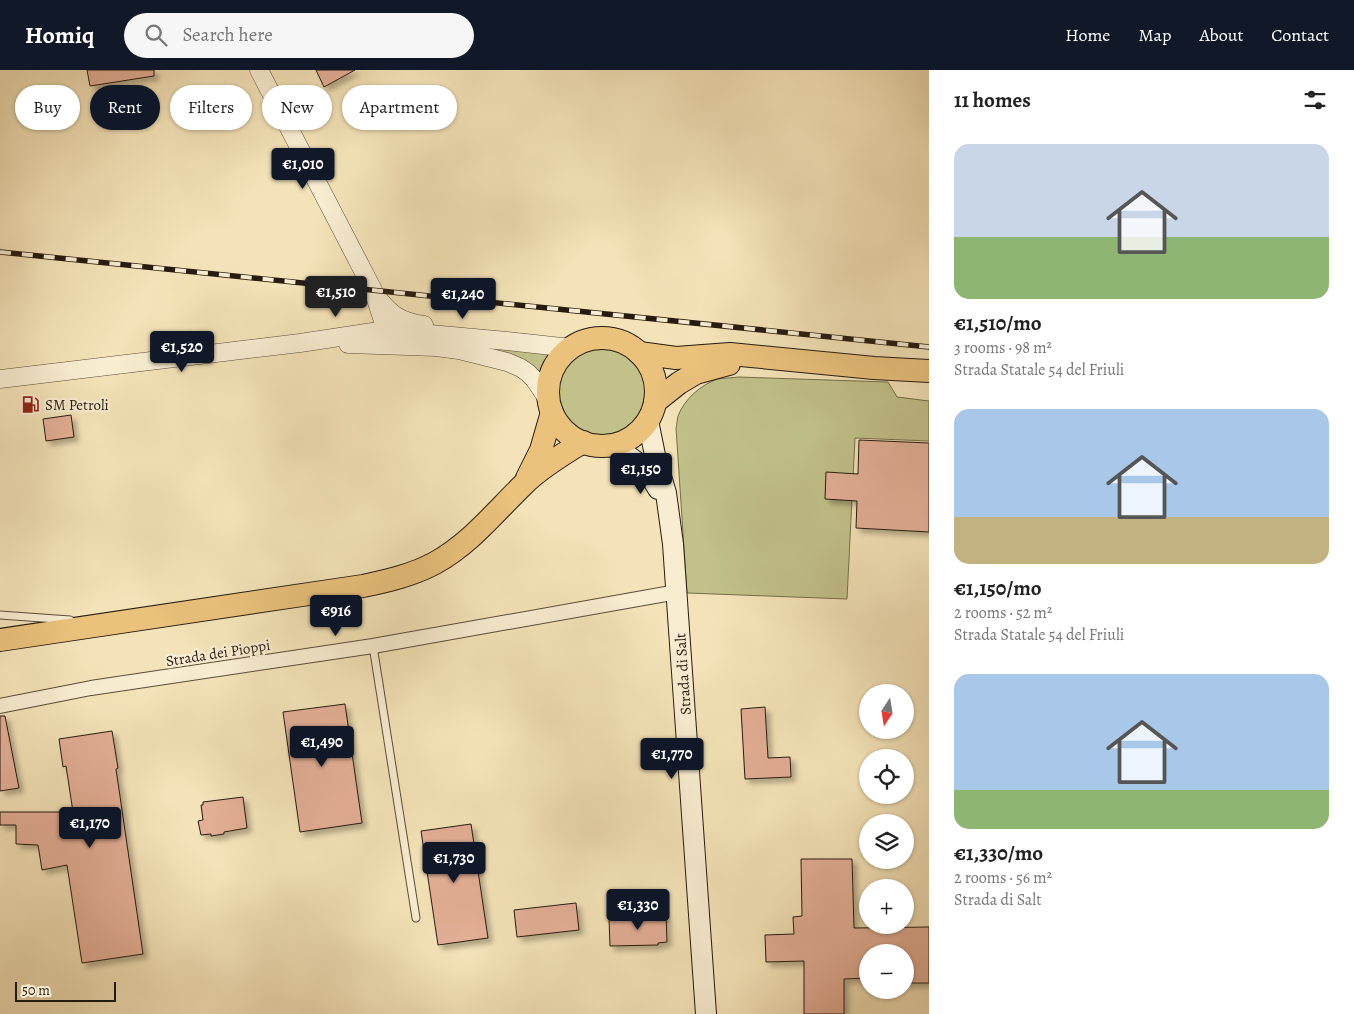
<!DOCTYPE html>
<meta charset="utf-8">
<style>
body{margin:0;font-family:Alegreya,serif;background:#f6f6f6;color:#222;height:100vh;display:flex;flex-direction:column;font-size:19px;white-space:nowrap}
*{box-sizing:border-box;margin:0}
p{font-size:16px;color:#767676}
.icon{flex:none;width:28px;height:28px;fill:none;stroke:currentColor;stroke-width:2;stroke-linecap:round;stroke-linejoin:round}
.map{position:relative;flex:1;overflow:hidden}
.sheet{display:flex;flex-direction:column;background:#fff;width:425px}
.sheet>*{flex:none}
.hud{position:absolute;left:15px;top:15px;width:475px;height:45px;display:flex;gap:10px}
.needle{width:32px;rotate:192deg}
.fabs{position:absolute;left:859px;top:614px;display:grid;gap:10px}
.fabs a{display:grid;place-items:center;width:55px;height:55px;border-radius:50%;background:#fff;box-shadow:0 1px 4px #0004;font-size:25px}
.scale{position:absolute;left:15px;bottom:12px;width:101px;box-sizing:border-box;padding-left:5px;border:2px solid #261b0f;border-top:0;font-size:14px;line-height:18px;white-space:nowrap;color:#261b0f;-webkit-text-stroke:4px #f8edd1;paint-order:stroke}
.price{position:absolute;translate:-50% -42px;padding:0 11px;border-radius:5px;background:#111827;color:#fff;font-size:16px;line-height:32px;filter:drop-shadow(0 1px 2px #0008)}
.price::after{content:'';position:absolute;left:50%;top:30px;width:15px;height:11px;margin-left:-8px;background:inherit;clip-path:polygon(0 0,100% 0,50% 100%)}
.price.current{background:#222;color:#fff}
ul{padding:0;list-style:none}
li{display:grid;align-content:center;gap:10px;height:265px;padding:0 25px}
li span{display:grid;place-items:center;height:155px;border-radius:15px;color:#555}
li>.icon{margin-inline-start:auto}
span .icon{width:90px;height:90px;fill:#fffc;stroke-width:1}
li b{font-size:21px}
h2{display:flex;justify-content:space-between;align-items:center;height:60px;padding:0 25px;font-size:21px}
.pill{padding:0 18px;border-radius:22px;background:#fff;box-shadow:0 1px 4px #0004;font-size:18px;line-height:45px}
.pill.current{background:#111827;color:#fff}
header{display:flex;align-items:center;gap:30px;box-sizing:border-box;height:70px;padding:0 25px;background:#111827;color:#fff}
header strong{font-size:24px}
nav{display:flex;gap:28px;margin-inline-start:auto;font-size:18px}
.search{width:350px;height:45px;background:#f6f6f6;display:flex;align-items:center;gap:12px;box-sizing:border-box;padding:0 18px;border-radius:28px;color:#767676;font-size:19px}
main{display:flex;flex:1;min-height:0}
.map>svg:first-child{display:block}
.green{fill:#c2c18a;stroke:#746e4c}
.building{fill:#e3af96;stroke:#261b0f;filter:url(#shadow)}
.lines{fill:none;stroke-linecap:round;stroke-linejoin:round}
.service-casing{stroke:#5a4d39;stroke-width:9}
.minor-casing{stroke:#5a4d39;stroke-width:16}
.tertiary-casing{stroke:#5a4d39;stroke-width:19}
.secondary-casing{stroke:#261b0f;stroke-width:22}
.primary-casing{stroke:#261b0f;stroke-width:24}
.service{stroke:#f8edd1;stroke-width:7}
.minor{stroke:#f8edd1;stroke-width:14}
.tertiary{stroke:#f8edd1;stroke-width:18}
.secondary{stroke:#f8edd1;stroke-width:20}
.primary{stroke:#eac27c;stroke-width:22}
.rail-casing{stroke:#261b0f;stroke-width:5.5}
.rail{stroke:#f8edd1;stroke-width:4;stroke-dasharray:11;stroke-linecap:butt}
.labels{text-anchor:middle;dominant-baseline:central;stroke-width:4.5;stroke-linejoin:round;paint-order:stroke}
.poi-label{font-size:15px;fill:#261b0f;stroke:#f8edd1;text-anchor:start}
.street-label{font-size:15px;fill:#261b0f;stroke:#f8edd1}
</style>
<header>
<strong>Homiq</strong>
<div class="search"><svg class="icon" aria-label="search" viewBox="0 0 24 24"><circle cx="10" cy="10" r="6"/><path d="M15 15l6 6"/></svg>Search here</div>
<nav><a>Home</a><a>Map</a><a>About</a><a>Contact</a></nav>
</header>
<main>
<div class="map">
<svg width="929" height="944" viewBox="0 0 929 944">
<defs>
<filter id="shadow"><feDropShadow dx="4.5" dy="4.5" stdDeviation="2.5" flood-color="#0004"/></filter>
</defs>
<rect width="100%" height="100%" fill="#f4e3b8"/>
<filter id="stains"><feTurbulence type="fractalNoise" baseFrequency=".004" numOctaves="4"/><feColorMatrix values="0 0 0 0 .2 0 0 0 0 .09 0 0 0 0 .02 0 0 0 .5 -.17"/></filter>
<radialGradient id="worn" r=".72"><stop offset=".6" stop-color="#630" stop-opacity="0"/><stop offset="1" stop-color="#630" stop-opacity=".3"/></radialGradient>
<g class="green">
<polygon points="444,267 552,281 541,304"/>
<circle cx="603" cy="322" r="46"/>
<path d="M738,307l150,5 9,15 32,4v40l-74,-3 -8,161 -160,-6 -11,-165c1,-3 1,-8 2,-12 6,-16 23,-32 40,-37 6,-1 14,-1 20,-2z"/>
</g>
<g class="building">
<polygon points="87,0 154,0 154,6 90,16"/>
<polygon points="316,0 355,0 324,17"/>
<polygon points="71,345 74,367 46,371 43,349"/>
<polygon points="859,370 929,373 929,462 856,458 857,431 825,429 826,402 858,404"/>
<polygon points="345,634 362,753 300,762 283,642"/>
<polygon points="765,637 768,688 790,687 791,707 745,709 741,639"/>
<polygon points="0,646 5,646 19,718 0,721"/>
<polygon points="112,661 118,698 116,699 143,884 82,893 67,795 42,800 38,775 16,774 16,755 0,755 0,742 73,742 66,696 63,697 59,669"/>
<polygon points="243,727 247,758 224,762 224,764 211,766 211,764 201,765 198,751 203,750 201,735 203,735 203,732"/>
<polygon points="471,754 488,868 438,875 421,761"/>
<polygon points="801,789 852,789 854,858 929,857 929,913 905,913 905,882 868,882 868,908 844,909 844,944 804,944 804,891 766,892 765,865 794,864 793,847 802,846"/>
<polygon points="576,833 579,860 517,867 514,840"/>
<polygon points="666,844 667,872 658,873 658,875 610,876 609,848"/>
</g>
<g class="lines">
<defs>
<g id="service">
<polyline points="0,545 70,550"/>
<polyline points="373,576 416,848"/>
</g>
<polyline id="minor" points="0,636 91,618 373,576 677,522"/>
<g id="tertiary">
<path d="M259,0l114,220 13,40c8,10 21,13 33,16"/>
<path d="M377,227c14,18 24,25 47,28"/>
<polyline points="348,274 436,277 459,280 507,292 521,298 528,303 534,309 549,331"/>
<polyline points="0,309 300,273 386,260 507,271 571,278"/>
</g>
<g id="secondary">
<polyline points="648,351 656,390 666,423 673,474 706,944"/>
<path d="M611,375c22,14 34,20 47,44"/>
</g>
<g id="primary">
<circle cx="602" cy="322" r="54"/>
<polyline points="639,283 676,288 730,284 874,298 929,301"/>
<polyline points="655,332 679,313 696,303 729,294"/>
<polyline points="527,408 541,380 552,342"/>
<path d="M0,570l363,-54c24,-5 50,-11 72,-23 36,-20 60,-51 89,-79 16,-16 39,-30 59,-42"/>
</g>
</defs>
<use href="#service" class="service-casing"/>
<use href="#minor" class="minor-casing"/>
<use href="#tertiary" class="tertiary-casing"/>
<use href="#secondary" class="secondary-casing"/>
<use href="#primary" class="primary-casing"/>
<use href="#service" class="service"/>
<use href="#minor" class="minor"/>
<use href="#tertiary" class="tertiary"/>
<use href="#secondary" class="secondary"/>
<use href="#primary" class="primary"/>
<defs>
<polyline id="rail" points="0,182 929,277"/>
</defs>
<use href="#rail" class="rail-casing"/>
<use href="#rail" class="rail"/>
</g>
<defs>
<symbol id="fuel-bare" viewBox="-9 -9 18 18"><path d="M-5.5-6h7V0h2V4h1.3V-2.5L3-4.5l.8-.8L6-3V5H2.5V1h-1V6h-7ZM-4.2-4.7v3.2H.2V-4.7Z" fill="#8f2418" stroke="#f8edd1" stroke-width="2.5" paint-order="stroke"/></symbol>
</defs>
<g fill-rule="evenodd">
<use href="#fuel-bare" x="18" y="322" width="25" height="25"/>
</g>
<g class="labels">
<g class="poi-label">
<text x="45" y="335">SM Petroli</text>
</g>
<g class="street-label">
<text transform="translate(218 583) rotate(-9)">Strada dei Pioppi</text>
<text transform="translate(683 604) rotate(-94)">Strada di Salt</text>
</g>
</g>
<rect width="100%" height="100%" filter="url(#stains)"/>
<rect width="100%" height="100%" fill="url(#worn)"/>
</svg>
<div class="fabs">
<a><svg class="needle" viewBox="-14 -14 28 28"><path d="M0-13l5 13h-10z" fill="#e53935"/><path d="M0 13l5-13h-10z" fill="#767676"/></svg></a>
<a><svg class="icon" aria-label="locate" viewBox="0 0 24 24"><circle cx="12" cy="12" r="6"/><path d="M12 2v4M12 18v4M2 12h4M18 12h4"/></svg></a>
<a><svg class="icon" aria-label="layers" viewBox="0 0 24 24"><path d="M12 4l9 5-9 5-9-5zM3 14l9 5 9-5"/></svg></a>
<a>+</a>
<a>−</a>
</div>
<div class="scale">50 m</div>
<b class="price" style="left:303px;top:120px">€1,010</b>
<b class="price current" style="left:336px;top:248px">€1,510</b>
<b class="price" style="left:463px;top:250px">€1,240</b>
<b class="price" style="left:182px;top:303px">€1,520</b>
<b class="price" style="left:641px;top:425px">€1,150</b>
<b class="price" style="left:336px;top:567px">€916</b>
<b class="price" style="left:322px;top:698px">€1,490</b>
<b class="price" style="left:672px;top:710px">€1,770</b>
<b class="price" style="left:90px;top:779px">€1,170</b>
<b class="price" style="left:454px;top:814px">€1,730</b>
<b class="price" style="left:638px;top:861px">€1,330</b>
<div class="hud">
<a class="pill">Buy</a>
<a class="pill current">Rent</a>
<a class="pill">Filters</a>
<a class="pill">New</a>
<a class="pill">Apartment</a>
</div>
</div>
<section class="sheet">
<h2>11 homes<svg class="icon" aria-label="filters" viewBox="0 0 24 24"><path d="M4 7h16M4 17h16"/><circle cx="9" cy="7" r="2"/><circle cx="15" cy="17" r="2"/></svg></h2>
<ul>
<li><span style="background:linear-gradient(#c9d6e8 60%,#8fb573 0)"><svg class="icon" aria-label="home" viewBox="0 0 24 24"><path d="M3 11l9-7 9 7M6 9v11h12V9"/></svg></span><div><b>€1,510/mo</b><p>3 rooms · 98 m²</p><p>Strada Statale 54 del Friuli</p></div></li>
<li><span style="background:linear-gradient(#a9c7e8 70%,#c2b280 0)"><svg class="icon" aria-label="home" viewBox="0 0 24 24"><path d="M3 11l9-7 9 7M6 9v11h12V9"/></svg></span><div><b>€1,150/mo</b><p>2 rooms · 52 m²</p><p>Strada Statale 54 del Friuli</p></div></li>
<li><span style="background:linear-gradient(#a9c7e8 75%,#8fb573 0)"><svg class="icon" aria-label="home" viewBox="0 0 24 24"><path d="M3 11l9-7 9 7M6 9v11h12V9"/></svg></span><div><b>€1,330/mo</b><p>2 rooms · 56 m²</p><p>Strada di Salt</p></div></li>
</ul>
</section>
</main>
